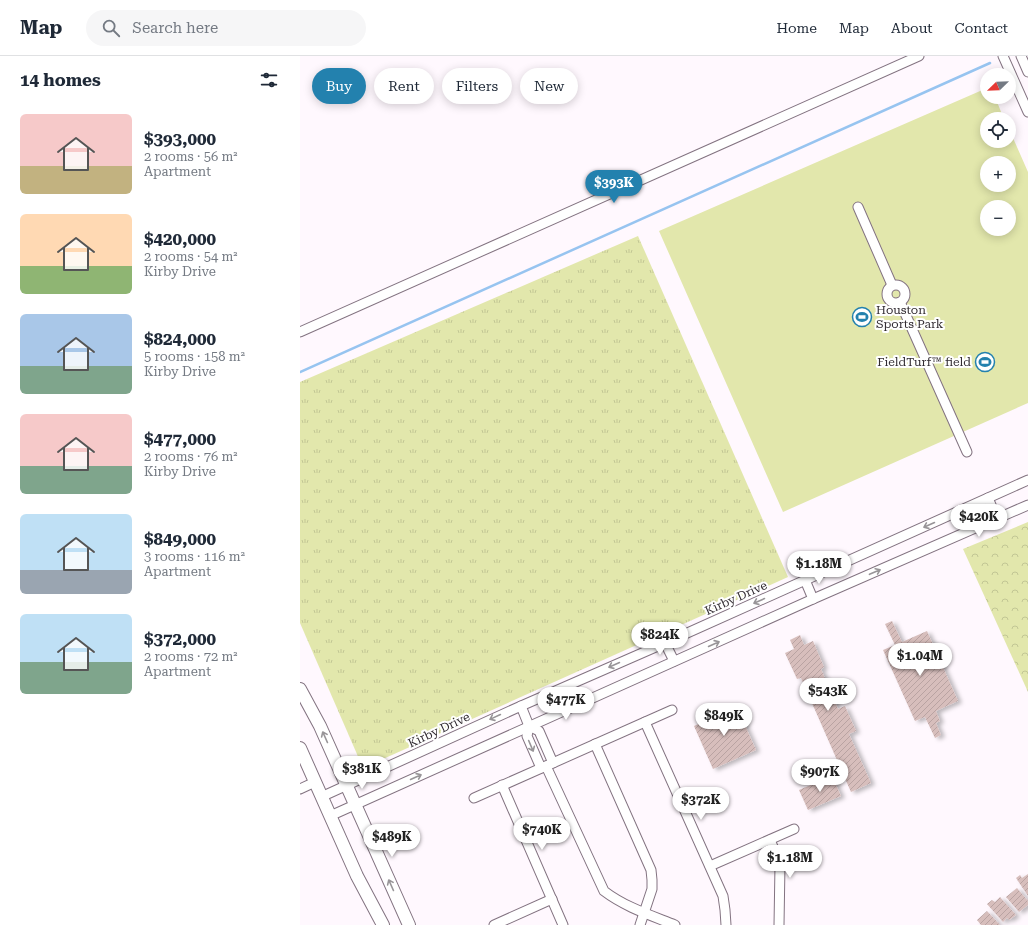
<!DOCTYPE html>
<meta charset="utf-8">
<style>
body{margin:0;font-family:"Roboto Serif",serif;background:#f6f6f7;color:#1f2937;height:100vh;display:flex;flex-direction:column;font-size:15px;white-space:nowrap}
*{box-sizing:border-box;margin:0}
p{font-size:13px;color:#747a83}
.icon{flex:none;width:22px;height:22px;fill:none;stroke:currentColor;stroke-width:2;stroke-linecap:round;stroke-linejoin:round}
.map{position:relative;flex:1;overflow:hidden}
.panel{display:flex;flex-direction:column;background:#fff;width:300px}
.panel>*{flex:none}
.banner{position:absolute;left:12px;top:12px;width:380px;height:36px;display:flex;gap:8px}
.needle{width:26px;rotate:247deg}
.fabs{position:absolute;left:680px;top:12px;display:grid;gap:8px}
.fabs a{display:grid;place-items:center;width:36px;height:36px;border-radius:50%;background:#fff;box-shadow:0 2px 10px #0003;font-size:20px}
.price{position:absolute;translate:-50% -34px;padding:0 9px;border-radius:14px;background:#fff;color:#222;font-size:13px;line-height:26px;filter:drop-shadow(0 1px 2px #0008)}
.price::after{content:'';position:absolute;left:50%;top:24px;width:12px;height:9px;margin-left:-6px;background:inherit;clip-path:polygon(0 0,100% 0,50% 100%)}
.price.active{background:#2381ae;color:#fff}
ul{padding:0;list-style:none}
li{display:flex;align-items:center;gap:12px;height:100px;padding:0 20px}
li span{display:grid;place-items:center;flex:none;width:112px;height:80px;border-radius:6px;color:#555}
li>.icon{margin-inline-start:auto}
span .icon{width:48px;height:48px;fill:#fffc;stroke-width:1}
li b{font-size:17px}
h2{display:flex;justify-content:space-between;align-items:center;height:48px;padding:0 20px;font-size:17px}
.tag{padding:0 14px;border-radius:18px;background:#fff;box-shadow:0 2px 10px #0003;font-size:14px;line-height:36px}
.tag.active{background:#2381ae;color:#fff}
header{display:flex;align-items:center;gap:24px;box-sizing:border-box;height:56px;padding:0 20px;background:#fff;border-bottom:1px solid #e0e1e3}
header strong{font-size:19px}
nav{display:flex;gap:22px;margin-inline-start:auto;font-size:14px}
.search{width:280px;height:36px;background:#f6f6f7;display:flex;align-items:center;gap:10px;box-sizing:border-box;padding:0 14px;border-radius:22px;color:#747a83;font-size:15px}
main{display:flex;flex:1;min-height:0}
.map>svg:first-child{display:block}
.grass{fill:url(#grass-tufts)}
.forest{fill:url(#forest-crowns)}
.pitch{fill:#e2e7ac;fill-rule:evenodd}
.lines{fill:none;stroke-linecap:round;stroke-linejoin:round}
.stream{stroke:#97c4f0;stroke-width:2.5}
.building{fill:url(#building-hatch);filter:url(#shadow)}
.minor-casing{stroke:#837381;stroke-width:11}
.major-casing{stroke:#837381;stroke-width:14}
.minor{stroke:#fff;stroke-width:9}
.major{stroke:#fff;stroke-width:12}
.oneway{stroke:#989598}
.labels{text-anchor:middle;dominant-baseline:central;stroke-width:4;stroke-linejoin:round;paint-order:stroke}
.poi-label{font-size:12px;fill:#312b31;stroke:#fff;text-anchor:start}
.street-label{font-size:12px;fill:#312b31;stroke:#fff}
</style>
<header>
<strong>Map</strong>
<div class="search"><svg class="icon" aria-label="search" viewBox="0 0 24 24"><circle cx="10" cy="10" r="6"/><path d="M15 15l6 6"/></svg>Search here</div>
<nav><a>Home</a><a>Map</a><a>About</a><a>Contact</a></nav>
</header>
<main>
<section class="panel">
<h2>14 homes<svg class="icon" aria-label="filters" viewBox="0 0 24 24"><path d="M4 7h16M4 17h16"/><circle cx="9" cy="7" r="2"/><circle cx="15" cy="17" r="2"/></svg></h2>
<ul>
<li><span style="background:linear-gradient(#f6c9c9 65%,#c2b280 0)"><svg class="icon" aria-label="home" viewBox="0 0 24 24"><path d="M3 11l9-7 9 7M6 9v11h12V9"/></svg></span><div><b>$393,000</b><p>2 rooms · 56 m²</p><p>Apartment</p></div></li>
<li><span style="background:linear-gradient(#ffd9b3 65%,#8fb573 0)"><svg class="icon" aria-label="home" viewBox="0 0 24 24"><path d="M3 11l9-7 9 7M6 9v11h12V9"/></svg></span><div><b>$420,000</b><p>2 rooms · 54 m²</p><p>Kirby Drive</p></div></li>
<li><span style="background:linear-gradient(#a9c7e8 65%,#7fa58c 0)"><svg class="icon" aria-label="home" viewBox="0 0 24 24"><path d="M3 11l9-7 9 7M6 9v11h12V9"/></svg></span><div><b>$824,000</b><p>5 rooms · 158 m²</p><p>Kirby Drive</p></div></li>
<li><span style="background:linear-gradient(#f6c9c9 65%,#7fa58c 0)"><svg class="icon" aria-label="home" viewBox="0 0 24 24"><path d="M3 11l9-7 9 7M6 9v11h12V9"/></svg></span><div><b>$477,000</b><p>2 rooms · 76 m²</p><p>Kirby Drive</p></div></li>
<li><span style="background:linear-gradient(#bfe0f5 70%,#9aa5b1 0)"><svg class="icon" aria-label="home" viewBox="0 0 24 24"><path d="M3 11l9-7 9 7M6 9v11h12V9"/></svg></span><div><b>$849,000</b><p>3 rooms · 116 m²</p><p>Apartment</p></div></li>
<li><span style="background:linear-gradient(#bfe0f5 60%,#7fa58c 0)"><svg class="icon" aria-label="home" viewBox="0 0 24 24"><path d="M3 11l9-7 9 7M6 9v11h12V9"/></svg></span><div><b>$372,000</b><p>2 rooms · 72 m²</p><p>Apartment</p></div></li>
</ul>
</section>
<div class="map">
<svg width="728" height="869" viewBox="0 0 728 869">
<defs>
<pattern id="grass-tufts" width="24" height="20" patternUnits="userSpaceOnUse"><rect width="24" height="20" fill="#e2e7ac"/><path d="M3 7l-1-3M5 7V3M7 7l1-3M15 17l-1-3M17 17v-4M19 17l1-3" fill="none" stroke="#c2c694"/></pattern>
<pattern id="forest-crowns" width="20" height="18" patternUnits="userSpaceOnUse"><rect width="20" height="18" fill="#e2e7ac"/><path d="M2 6a3 3 0 1 1 6 0M12 15a3 3 0 1 1 6 0" fill="none" stroke="#c2c694"/></pattern>
<pattern id="building-hatch" width="6" height="6" patternUnits="userSpaceOnUse"><rect width="6" height="6" fill="#d7bebc"/><path d="M-1 1l2-2M0 6l6-6M5 7l2-2" fill="none" stroke="#b9a3a2"/></pattern>
<filter id="shadow"><feDropShadow dx="4" dy="2" stdDeviation="2" flood-color="#0004"/></filter>
</defs>
<rect width="100%" height="100%" fill="#fff8fe"/>
<polygon class="grass" points="338,180 488,521 63,712 0,567 0,326"/>
<polygon class="forest" points="728,466 728,636 663,493"/>
<path class="pitch" d="M687,32v9h8l9,22h-17v22h22v-12l19,43v231l-245,109 -124,-281zM687,107h22v22h-22zM687,151h22v22h-22z"/>
<g class="lines">
<polyline class="stream" points="0,316 690,7"/>
</g>
<g class="building">
<polygon points="592,565 602,586 627,575 658,645 636,655 640,665 636,667 641,679 635,682 625,661 615,665 583,594 595,589 585,568"/>
<polygon points="500,579 504,589 513,585 524,611 521,613 538,653 545,650 556,675 549,678 571,727 551,736 501,622 497,623 485,597 494,593 490,584"/>
<polygon points="417,649 421,658 437,651 456,694 413,713 394,670 410,663 406,654"/>
<polygon points="532,720 541,740 508,754 499,734"/>
<polygon points="728,818 728,840 716,822 720,819 722,822"/>
<polygon points="717,832 728,845 728,849 719,856 706,841"/>
<polygon points="700,841 716,859 709,864 707,862 703,866 687,848 692,844 695,846"/>
<polygon points="687,855 700,869 681,869 677,864"/>
</g>
<g class="lines">
<defs>
<g id="minor">
<polyline points="703,0 728,56"/>
<polyline points="721,0 728,16"/>
<polyline points="558,151 592,229"/>
<circle cx="596" cy="238" r="9"/>
<polyline points="600,246 667,396"/>
<polyline points="0,276 619,0"/>
<polyline points="688,442 697,463"/>
<polyline points="505,524 513,543"/>
<polyline points="365,587 374,605"/>
<polyline points="221,650 229,670"/>
<polyline points="345,666 423,840 425,854 426,869"/>
<polyline points="295,688 351,814 352,824 352,833 340,869"/>
<path d="M246,710l58,125c21,16 46,24 71,34"/>
<polyline points="241,712 227,680 229,670 239,675 253,707"/>
<polyline points="202,729 263,869"/>
<polyline points="0,733 15,726"/>
<polyline points="21,741 221,650 365,587 728,424"/>
<polyline points="174,742 372,654"/>
<polyline points="30,760 513,543 728,449"/>
<polyline points="470,784 476,798 480,809 479,869"/>
<polyline points="410,810 494,773"/>
<polyline points="194,869 252,843"/>
</g>
<g id="major">
<polyline points="0,633 20,670 109,869"/>
<polyline points="0,692 57,820 83,869"/>
</g>
</defs>
<use href="#minor" class="minor-casing"/>
<use href="#major" class="major-casing"/>
<use href="#minor" class="minor"/>
<use href="#major" class="major"/>
</g>
<defs><path id="oneway-shaft" d="M-6 0H5M1.5-3L5.5 0L1.5 3" fill="none" stroke-width="1.6" stroke-linecap="round" stroke-linejoin="round"/></defs>
<g class="oneway">
<use href="#oneway-shaft" transform="translate(629 469) rotate(156)"/>
<use href="#oneway-shaft" transform="translate(575 516) rotate(-23)"/>
<use href="#oneway-shaft" transform="translate(459 545) rotate(156)"/>
<use href="#oneway-shaft" transform="translate(414 588) rotate(-24)"/>
<use href="#oneway-shaft" transform="translate(314 609) rotate(156)"/>
<use href="#oneway-shaft" transform="translate(195 661) rotate(155)"/>
<use href="#oneway-shaft" transform="translate(25 681) rotate(-114)"/>
<use href="#oneway-shaft" transform="translate(231 690) rotate(67)"/>
<use href="#oneway-shaft" transform="translate(116 721) rotate(-24)"/>
<use href="#oneway-shaft" transform="translate(91 829) rotate(-114)"/>
</g>
<defs>
<symbol id="stadium-ring" viewBox="-11 -11 22 22"><circle r="9.5" fill="#fff" stroke="#2381ae" stroke-width="1.5"/><path d="M0-5a6.5 5 0 1 0 0 10a6.5 5 0 1 0 0-10ZM-3.5-1.8h7v3.6h-7Z" fill="#2381ae"/></symbol>
</defs>
<g fill-rule="evenodd">
<use href="#stadium-ring" x="551" y="250" width="22" height="22"/>
<use href="#stadium-ring" x="674" y="295" width="22" height="22"/>
</g>
<g class="labels">
<g class="poi-label">
<text x="576" y="254">Houston<tspan x="576" dy="14">Sports Park</tspan></text>
<text x="671" y="306" text-anchor="end">FieldTurf™ field</text>
</g>
<g class="street-label">
<text transform="translate(436 542) rotate(-24)">Kirby Drive</text>
<text transform="translate(139 674) rotate(-25)">Kirby Drive</text>
</g>
</g>
</svg>
<div class="fabs">
<a><svg class="needle" viewBox="-14 -14 28 28"><path d="M0-13l5 13h-10z" fill="#e53935"/><path d="M0 13l5-13h-10z" fill="#747a83"/></svg></a>
<a><svg class="icon" aria-label="locate" viewBox="0 0 24 24"><circle cx="12" cy="12" r="6"/><path d="M12 2v4M12 18v4M2 12h4M18 12h4"/></svg></a>
<a>+</a>
<a>−</a>
</div>
<b class="price active" style="left:314px;top:148px">$393K</b>
<b class="price" style="left:679px;top:482px">$420K</b>
<b class="price" style="left:519px;top:529px">$1.18M</b>
<b class="price" style="left:360px;top:600px">$824K</b>
<b class="price" style="left:620px;top:621px">$1.04M</b>
<b class="price" style="left:528px;top:656px">$543K</b>
<b class="price" style="left:266px;top:665px">$477K</b>
<b class="price" style="left:424px;top:681px">$849K</b>
<b class="price" style="left:62px;top:734px">$381K</b>
<b class="price" style="left:520px;top:737px">$907K</b>
<b class="price" style="left:401px;top:765px">$372K</b>
<b class="price" style="left:242px;top:795px">$740K</b>
<b class="price" style="left:92px;top:802px">$489K</b>
<b class="price" style="left:490px;top:823px">$1.18M</b>
<div class="banner">
<a class="tag active">Buy</a>
<a class="tag">Rent</a>
<a class="tag">Filters</a>
<a class="tag">New</a>
</div>
</div>
</main>
